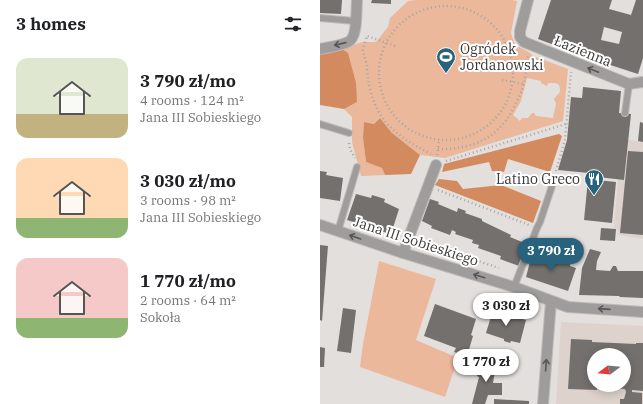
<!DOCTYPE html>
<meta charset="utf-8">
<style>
body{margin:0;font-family:"IBM Plex Serif",serif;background:#f6f6f6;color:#202124;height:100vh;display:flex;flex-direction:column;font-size:15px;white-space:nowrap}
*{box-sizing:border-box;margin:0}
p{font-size:13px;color:#757577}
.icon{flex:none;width:22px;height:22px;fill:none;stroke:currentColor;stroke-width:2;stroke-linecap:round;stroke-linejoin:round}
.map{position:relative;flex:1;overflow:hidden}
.sheet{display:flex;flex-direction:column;background:#fff;width:320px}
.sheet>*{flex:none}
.needle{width:26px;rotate:254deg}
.fabs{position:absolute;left:267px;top:348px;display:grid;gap:8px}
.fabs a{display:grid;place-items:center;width:44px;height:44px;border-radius:50%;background:#fff;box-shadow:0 2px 10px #0003;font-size:20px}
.price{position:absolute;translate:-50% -34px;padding:0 9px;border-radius:14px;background:#fff;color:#222;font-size:13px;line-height:26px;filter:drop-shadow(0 1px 2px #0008)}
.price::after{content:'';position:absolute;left:50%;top:24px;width:12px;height:9px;margin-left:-6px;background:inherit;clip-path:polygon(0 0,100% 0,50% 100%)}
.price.active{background:#29627c;color:#fff}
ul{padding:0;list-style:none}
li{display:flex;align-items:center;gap:12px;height:100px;padding:0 16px}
li span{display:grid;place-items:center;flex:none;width:112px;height:80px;border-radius:12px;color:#555}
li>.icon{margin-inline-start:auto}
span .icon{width:48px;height:48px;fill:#fffc;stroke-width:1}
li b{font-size:17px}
h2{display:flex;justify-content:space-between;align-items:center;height:48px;padding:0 16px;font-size:17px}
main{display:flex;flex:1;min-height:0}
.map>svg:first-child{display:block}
.built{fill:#ddd2cc;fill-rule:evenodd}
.green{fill:#ebb89b;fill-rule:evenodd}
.forest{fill:#d48a5f}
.building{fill:#73706e;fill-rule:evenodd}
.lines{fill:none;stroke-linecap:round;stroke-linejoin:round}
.lane-casing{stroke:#bebab9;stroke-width:8}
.street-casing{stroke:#bebab9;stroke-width:12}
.path{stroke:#a8a5a3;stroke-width:2.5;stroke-dasharray:1 3;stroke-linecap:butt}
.lane{stroke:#9f9d9c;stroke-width:6}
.street{stroke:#9f9d9c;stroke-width:10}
.oneway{stroke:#585656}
.labels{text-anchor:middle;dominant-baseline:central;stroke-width:4;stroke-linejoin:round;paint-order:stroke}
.poi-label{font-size:14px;fill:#3a3838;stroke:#fff;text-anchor:start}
.street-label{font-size:14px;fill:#3a3838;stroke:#fff}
</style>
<main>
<section class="sheet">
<h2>3 homes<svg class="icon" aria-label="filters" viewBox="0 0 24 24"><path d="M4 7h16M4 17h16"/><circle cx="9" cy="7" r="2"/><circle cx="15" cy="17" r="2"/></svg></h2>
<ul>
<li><span style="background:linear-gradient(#dfe7d0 70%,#c2b280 0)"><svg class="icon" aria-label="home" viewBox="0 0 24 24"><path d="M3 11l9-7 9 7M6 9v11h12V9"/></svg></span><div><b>3 790 zł/mo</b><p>4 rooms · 124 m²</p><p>Jana III Sobieskiego</p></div></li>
<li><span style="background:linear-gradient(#ffd9b3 75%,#8fb573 0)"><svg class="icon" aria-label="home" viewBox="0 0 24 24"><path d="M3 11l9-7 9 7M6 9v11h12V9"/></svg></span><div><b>3 030 zł/mo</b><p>3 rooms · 98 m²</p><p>Jana III Sobieskiego</p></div></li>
<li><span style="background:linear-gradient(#f6c9c9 75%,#8fb573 0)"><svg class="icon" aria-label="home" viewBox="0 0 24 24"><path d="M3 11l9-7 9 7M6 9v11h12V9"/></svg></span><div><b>1 770 zł/mo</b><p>2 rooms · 64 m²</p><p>Sokoła</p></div></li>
</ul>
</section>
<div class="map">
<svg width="323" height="404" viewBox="0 0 323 404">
<rect width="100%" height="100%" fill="#e3dfdd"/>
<g class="built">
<polygon points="308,140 323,142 323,239 299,235 298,230 294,227 298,179 304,179"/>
<path d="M241,322l82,4v78h-87zM274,355h30v30h-30z"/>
</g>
<g class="green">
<path d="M97,0h95l5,1 -6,32 4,12 14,7 4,4 35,13 -5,52 -118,37 -25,-3 -28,-22 -12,-15 -6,6 -10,-2 -1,16 3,24 16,6 3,7 -24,1 -9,-34v-25l-8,-8 13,-7 -15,-53 20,-7h14l12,-15 2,-9 18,-17zM207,78l14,3v2l6,3 1,-3h8l3,2c3,9 -1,8 -5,14l2,5 -3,14 -17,-2 -2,-3h-2l-4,5h-6l-2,3 -7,-6 8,-14z"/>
<polygon points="59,261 116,279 96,340 138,358 125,397 40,367 43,344"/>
</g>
<g class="forest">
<polygon points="22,49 28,53 36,83 37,102 24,109 0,105 0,53"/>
<polygon points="60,118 72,133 100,155 91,174 65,175 62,168 46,162 43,138 44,122 54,124"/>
<polygon points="239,134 242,136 230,172 188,159 184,172 172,171 169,162 122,172 124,164"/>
<polygon points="119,179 137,181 143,189 181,185 221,201 213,223 115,185"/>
</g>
<g class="building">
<polygon points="0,0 22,0 21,14 0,13"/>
<polygon points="52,0 71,0 71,4 51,3"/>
<path d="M231,0h61l-3,9 22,6 5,-15h7v58l-5,16 -43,-14 -57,-21zM284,27l18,5 -3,12 -18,-4z"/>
<polygon points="263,87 301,91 299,113 311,114 304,180 269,176 269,173 238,170 247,140 251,97 262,98"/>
<polygon points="320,122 323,123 323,142 318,141"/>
<polygon points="308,151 323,152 323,235 300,233"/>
<polygon points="0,171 7,172 6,175 23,178 20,201 0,198"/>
<polygon points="268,179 296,182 292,223 264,220"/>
<polygon points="36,194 51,198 52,195 65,199 64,202 79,209 72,231 67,233 27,220"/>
<polygon points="110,199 119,202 118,204 137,212 138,208 146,211 145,213 162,219 162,221 191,235 190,237 207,244 199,266 180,259 181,256 158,248 159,245 152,243 153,240 135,234 136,232 132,230 130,235 111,228 112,226 102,221"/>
<polygon points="281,228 296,229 295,241 280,240"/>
<polygon points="0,245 8,246 2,321 0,320"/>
<polygon points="270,249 281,252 277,261 276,270 290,271 293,266 296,266 298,271 323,271 323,298 300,297 299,296 259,295 262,268"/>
<polygon points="212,254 241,263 242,258 251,261 250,266 256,268 248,291 206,277"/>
<polygon points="115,304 156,319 151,335 153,336 147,356 134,352 136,348 104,336"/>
<polygon points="23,308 36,310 31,353 17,351"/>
<polygon points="173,310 206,320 200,343 191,341 190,343 184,341 184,339 166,333"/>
<path d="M251,339l21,1v2l44,2v-1h7v48l-11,-1v2l10,1v11h-22v-5h4l2,-7 -1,-3 -28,-2v3l-29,-1zM274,355h30v30h-30z"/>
<polygon points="0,347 5,348 4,367 0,367"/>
<polygon points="161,360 174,361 174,365 176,365 173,383 182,383 182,395 168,395 165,404 152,404 159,377 157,376 157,371"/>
<polygon points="174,399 209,401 209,404 174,404"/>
</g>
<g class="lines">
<defs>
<g id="lane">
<polyline points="0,18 35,21"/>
<polyline points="305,113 309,84"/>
<polyline points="0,124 29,133"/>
<polyline points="18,231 37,167"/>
<polyline points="194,287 217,228 220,222 234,180"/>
</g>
<g id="street">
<polyline points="208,0 200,31 200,37 204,42 309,84 323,82"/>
<path d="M0,49c9,-2 20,-3 28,-7 10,-4 8,-32 9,-42"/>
<polyline points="0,225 83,253 194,287 248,307 323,312"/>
<polyline points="83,253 116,165"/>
<polyline points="223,404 231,301"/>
</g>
</defs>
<use href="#lane" class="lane-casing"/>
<use href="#street" class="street-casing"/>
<g class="path">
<circle cx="126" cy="73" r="67"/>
<path d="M75,46l-28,-10c-1,4 -4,10 -4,15 1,6 4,11 4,18 4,47 23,64 64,85"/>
<polyline points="182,80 204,84"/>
<polyline points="29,143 30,149 35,158"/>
<path d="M118,149c34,1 61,-11 76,-42 4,-8 8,-15 10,-23 2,-9 2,-19 4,-28h1"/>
<polyline points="117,155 119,140"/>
<polyline points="126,161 246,124"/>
<polyline points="236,171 245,140 251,72"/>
<polyline points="118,190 209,225"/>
<polyline points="99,241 179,268"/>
</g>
<use href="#lane" class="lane"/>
<use href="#street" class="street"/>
</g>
<defs><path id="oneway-shaft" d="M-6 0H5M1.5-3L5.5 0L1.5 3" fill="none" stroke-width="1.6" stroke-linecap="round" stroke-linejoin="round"/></defs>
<g class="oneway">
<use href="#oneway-shaft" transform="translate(20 44) rotate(167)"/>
<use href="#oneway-shaft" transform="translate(273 70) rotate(-158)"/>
<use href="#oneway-shaft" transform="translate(35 237) rotate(-161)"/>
<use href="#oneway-shaft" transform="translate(159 276) rotate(-163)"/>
<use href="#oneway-shaft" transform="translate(284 309) rotate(-176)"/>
<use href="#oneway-shaft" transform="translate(226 365) rotate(-86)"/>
</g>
<defs>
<symbol id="stadium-pin" viewBox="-11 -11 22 30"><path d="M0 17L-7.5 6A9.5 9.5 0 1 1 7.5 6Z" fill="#29627c" stroke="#fff"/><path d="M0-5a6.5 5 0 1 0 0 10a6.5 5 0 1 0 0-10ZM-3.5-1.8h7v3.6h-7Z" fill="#fff"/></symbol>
<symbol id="restaurant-pin" viewBox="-11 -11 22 30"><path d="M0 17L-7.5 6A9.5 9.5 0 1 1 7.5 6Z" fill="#29627c" stroke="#fff"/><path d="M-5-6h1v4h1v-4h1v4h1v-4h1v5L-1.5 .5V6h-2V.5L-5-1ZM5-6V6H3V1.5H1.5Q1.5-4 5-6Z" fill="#fff"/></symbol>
</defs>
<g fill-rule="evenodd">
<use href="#stadium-pin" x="115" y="46" width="22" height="30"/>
<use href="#restaurant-pin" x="263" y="168" width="22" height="30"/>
</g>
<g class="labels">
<g class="poi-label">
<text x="140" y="49">Ogródek<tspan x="140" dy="16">Jordanowski</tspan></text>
<text x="260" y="179" text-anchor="end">Latino Greco</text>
</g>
<g class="street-label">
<text transform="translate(263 51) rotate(22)">Łazienna</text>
<text transform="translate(96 241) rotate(18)">Jana III Sobieskiego</text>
</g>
</g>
</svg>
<div class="fabs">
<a><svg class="needle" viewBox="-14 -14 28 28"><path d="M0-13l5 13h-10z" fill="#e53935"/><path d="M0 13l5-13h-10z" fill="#757577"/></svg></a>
</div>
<b class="price active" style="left:231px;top:272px">3 790 zł</b>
<b class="price" style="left:186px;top:327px">3 030 zł</b>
<b class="price" style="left:166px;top:383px">1 770 zł</b>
</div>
</main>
